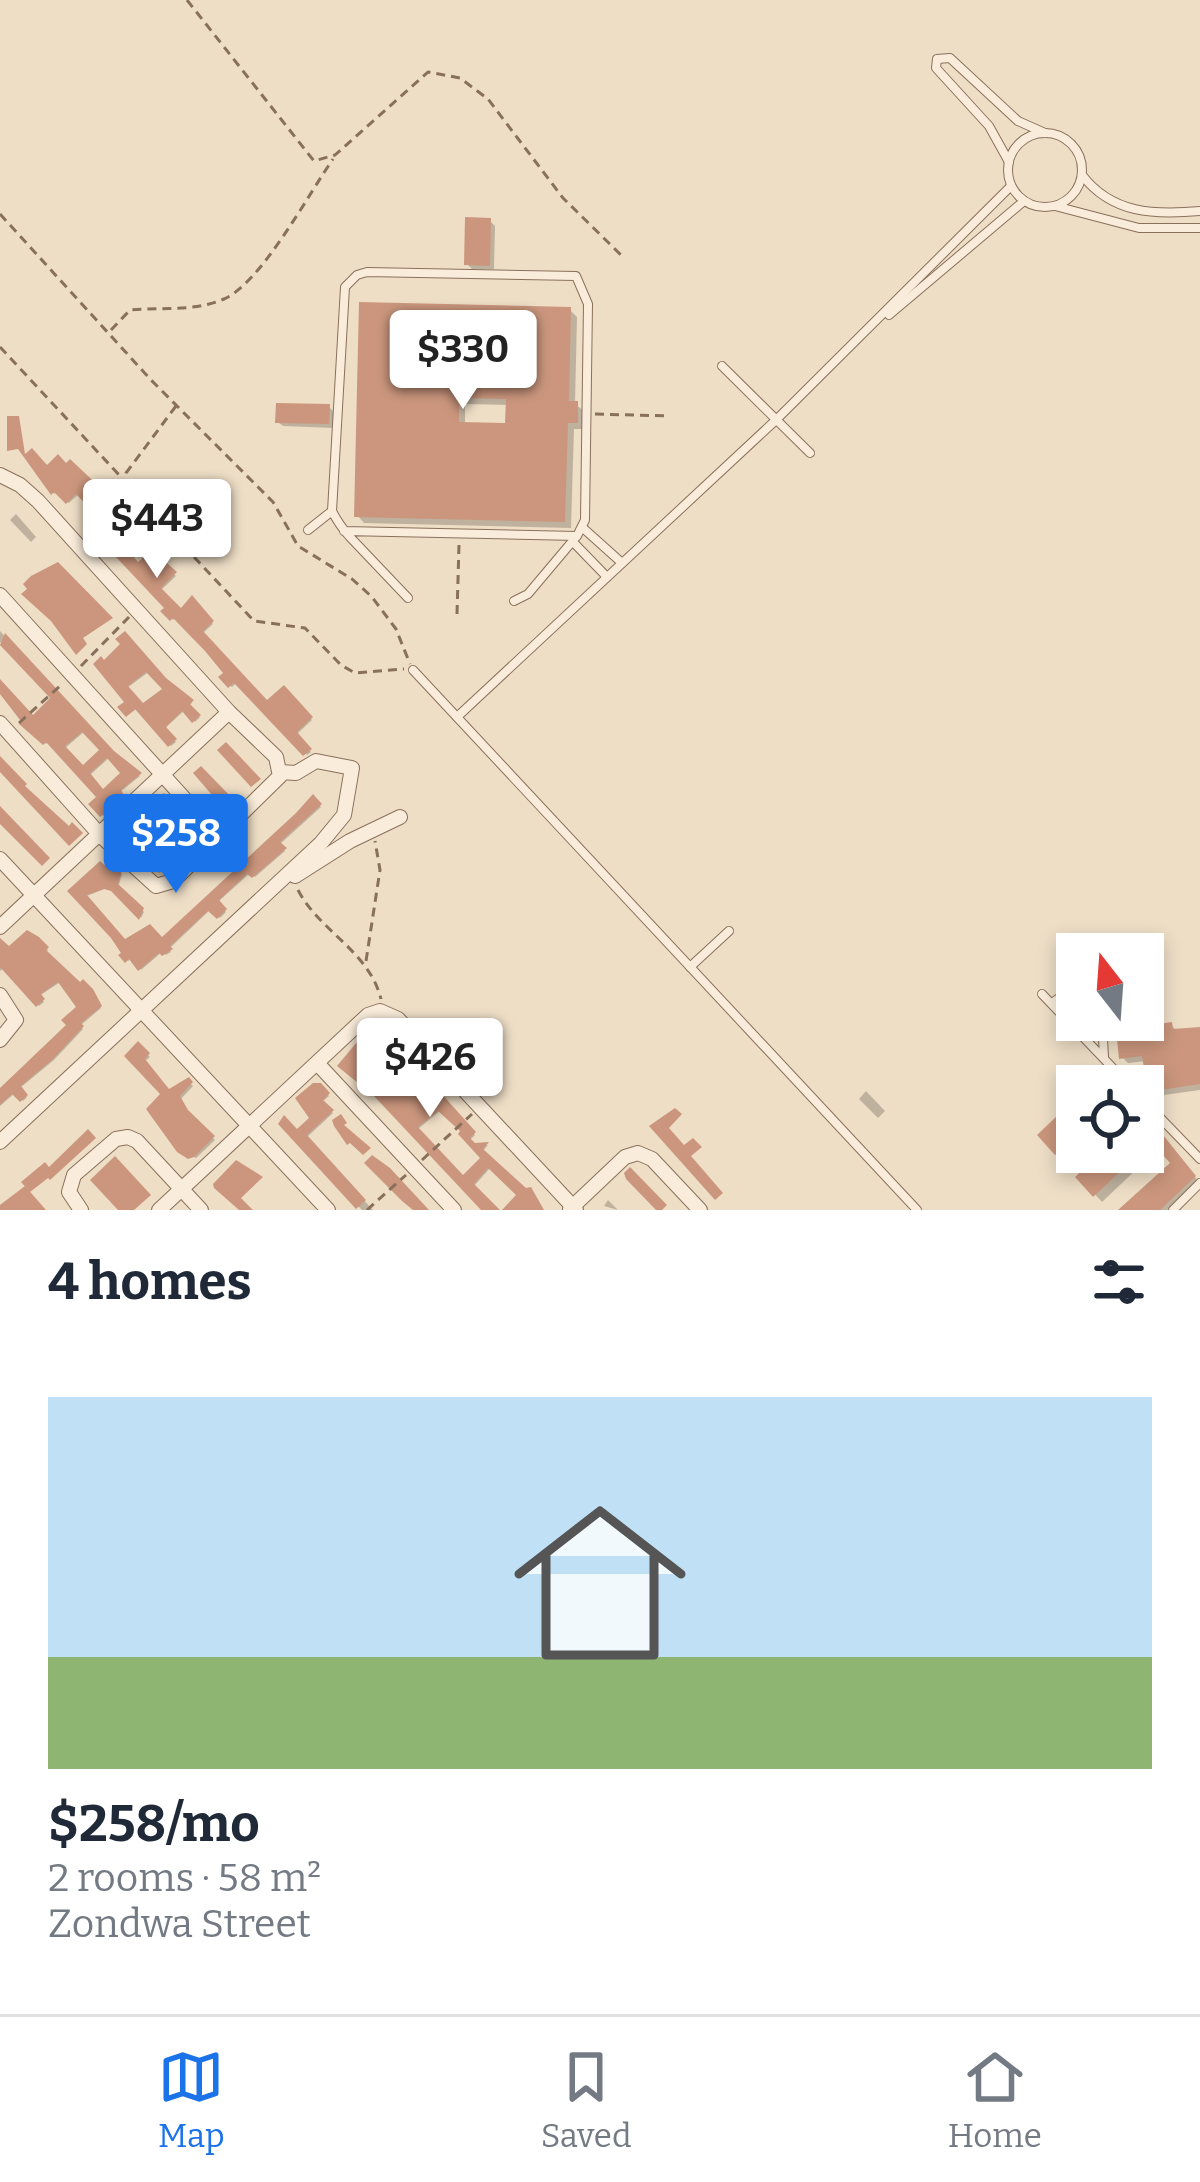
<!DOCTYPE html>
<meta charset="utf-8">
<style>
body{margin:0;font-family:Bitter,serif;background:#f2f2f3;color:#1f2937;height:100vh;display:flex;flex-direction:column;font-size:45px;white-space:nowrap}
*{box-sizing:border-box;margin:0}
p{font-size:39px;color:#747a83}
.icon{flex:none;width:66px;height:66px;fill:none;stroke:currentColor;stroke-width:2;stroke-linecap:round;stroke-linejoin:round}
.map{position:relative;height:1210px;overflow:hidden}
.drawer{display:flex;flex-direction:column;background:#fff;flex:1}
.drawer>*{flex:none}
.needle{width:78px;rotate:343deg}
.fabs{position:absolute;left:1056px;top:933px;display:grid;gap:24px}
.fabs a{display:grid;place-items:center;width:108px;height:108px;border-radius:0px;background:#fff;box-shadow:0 6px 18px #0003;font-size:60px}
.price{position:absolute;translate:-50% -102px;padding:0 27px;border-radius:12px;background:#fff;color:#222;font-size:39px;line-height:78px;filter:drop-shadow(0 3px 6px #0008)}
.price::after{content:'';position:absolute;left:50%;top:72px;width:36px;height:27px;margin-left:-18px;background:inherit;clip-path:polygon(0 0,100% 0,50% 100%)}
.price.selected{background:#1a73e8;color:#fff}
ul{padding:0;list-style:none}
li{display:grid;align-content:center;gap:24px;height:636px;padding:0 48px}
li+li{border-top:3px solid #e0e1e3}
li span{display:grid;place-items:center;height:372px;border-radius:0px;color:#555}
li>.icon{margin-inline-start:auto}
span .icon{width:216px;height:216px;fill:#fffc;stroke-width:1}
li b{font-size:51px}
h2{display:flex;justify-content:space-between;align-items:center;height:144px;padding:0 48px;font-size:51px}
.tabs{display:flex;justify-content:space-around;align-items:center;height:168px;border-top:3px solid #e0e1e3;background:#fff;font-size:33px;color:#747a83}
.tabs a{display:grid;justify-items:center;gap:6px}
.tabs .selected{color:#1a73e8}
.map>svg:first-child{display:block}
.shadow{fill:#0003;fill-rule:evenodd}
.building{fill:#cb967d;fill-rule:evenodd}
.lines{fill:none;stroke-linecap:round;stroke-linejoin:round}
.lane-casing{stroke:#89705c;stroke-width:10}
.street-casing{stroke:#89705c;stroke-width:16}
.path{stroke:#89705c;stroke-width:3;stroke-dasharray:9 6;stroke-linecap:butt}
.lane{stroke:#f9ecda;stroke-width:8}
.street{stroke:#f9ecda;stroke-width:14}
</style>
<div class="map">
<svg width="1200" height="1210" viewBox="0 0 1200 1210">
<rect width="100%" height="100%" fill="#eedec6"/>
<g class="shadow">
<polygon points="490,221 495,226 494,269 472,269 467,264"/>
<path d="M362,305l208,5 7,7 -2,87 9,7v18h-10l-3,99 -207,-5 -7,-8zM465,404l44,1 -1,21 -43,-1z"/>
<polygon points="329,407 334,412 333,428 283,426 278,422"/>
<polygon points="31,452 47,469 58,459 66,467 70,463 107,499 126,522 117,530 125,539 123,549 138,566 152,554 176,576 160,591 181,613 193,601 213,624 202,634 267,704 284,689 312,720 296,735 311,752 307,755 237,682 232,687 222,677 227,673 207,649 176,617 173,620 165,611 168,608 88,523 96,511 80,493 69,503 57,491 54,494 27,457"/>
<polygon points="16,514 36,537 31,542 10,520"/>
<path d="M0,631l113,123 27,22 -21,17 4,5 -20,18 -11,-12 8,-7 -51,-56 -3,3 -23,-20 -23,-31v-13l33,39 22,-21 -55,-56zM85,731l18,19 -20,19 -19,-20zM110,757l14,16 -21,20 -14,-17z"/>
<path d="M124,644l68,59 -4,3 12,11 -5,5 -10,-12 -21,19 12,13 -5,4 -33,-38 -10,7v-13l-24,-38zM150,671l17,18 -24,18 -16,-19z"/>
<path d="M164,797l10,11 -4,6 27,27 -35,31 -28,-38 23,-21zM166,817l17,20 -21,18 -18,-20z"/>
<polygon points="313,798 321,807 279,845 285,851 255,877 250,873 218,902 226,912 220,918 211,909 169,949 171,952 166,955 162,952 141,970 132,958 128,961 122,955 125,953 71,891 118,870 122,874 118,888 144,912 141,918 115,891 107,888 84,897 125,943 162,941"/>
<polygon points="40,943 48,950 45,953 94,994 101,1008 80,1026 83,1029 54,1060 20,1088 27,1097 23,1101 15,1093 0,1106 0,1093 50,1047 80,1007 62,981 39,996 44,1002 39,1006 5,967 0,971 0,951"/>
<polygon points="1171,1025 1178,1032 1200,1030 1200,1090 1157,1096 1150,1090 1146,1061 1128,1063 1122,1057"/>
<path d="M377,1035l36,37 12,-3 5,5 -7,7 11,18 5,-4 36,40 -6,6 -4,-10 -24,-21 -24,20 46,49 21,-21 -10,-12 14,-1 -6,7 59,58h-35l14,-16 -28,-28 -19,21 23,23h-9l-108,-113 -38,-31zM379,1045l17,17 -22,24 -16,-18z"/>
<polygon points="138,1045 150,1057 144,1062 169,1092 188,1081 193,1086 180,1100 189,1115 215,1140 196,1158 180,1150 164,1094 128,1056"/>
<polygon points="319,1086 329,1096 321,1103 333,1113 306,1138 373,1210 362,1210 353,1201 297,1133 313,1118"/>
<polygon points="866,1091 885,1111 878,1118 859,1099"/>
<polygon points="1077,1102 1077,1148 1064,1160 1041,1135"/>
<polygon points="1143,1125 1159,1142 1169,1145 1200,1183 1173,1210 1123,1210 1175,1163 1160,1147 1102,1202 1079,1177 1106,1152 1143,1152"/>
<polygon points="608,1200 618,1210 604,1206"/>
</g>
<g class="building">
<polygon points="465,217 491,218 490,266 464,265"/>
<path d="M359,302l212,5 -2,94h9v22h-10l-3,99 -211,-5zM459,398l47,1 -1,24 -46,-1z"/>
<polygon points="276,403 330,404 329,424 275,423"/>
<polygon points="7,416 19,416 25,454 32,448 47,465 58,454 66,463 70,459 106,493 127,519 118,527 125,535 123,545 138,562 152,550 177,572 161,588 181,608 192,595 214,621 203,631 267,700 284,685 313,717 297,732 312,749 303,756 234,683 228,688 218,677 223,673 205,651 173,618 170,621 160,611 164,608 85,524 83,519 92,511 76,494 66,504 54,492 51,495 18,449 7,451"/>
<polygon points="58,562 113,618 83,638 87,644 76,655 51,621 21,594 27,589 23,584 31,576"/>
<path d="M125,631l41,47 28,22 -4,4 11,11 -9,8 -10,-12 -16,16 11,12 -9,8 -33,-38 -9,8 -9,-10 7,-5 -31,-38 8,-8 3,4 16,-16 -5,-5zM146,672l16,17 -19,14 -15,-17z"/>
<path d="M5,633l109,118 28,22 -21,17 3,5 -24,22 -12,-13 8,-7 -50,-55 -3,3 -24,-21 2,-3 -21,-27v-15l33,36 17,-17 -50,-53zM82,732l17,18 -16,15 -18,-19zM107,758l13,15 -17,16 -13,-16z"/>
<polygon points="226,742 261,779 251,787 217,750"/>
<polygon points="0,756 27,784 25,786 69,826 72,822 83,833 69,846 0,772"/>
<polygon points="201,766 235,801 225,810 193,773"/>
<path d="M164,793l11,12 -5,6 28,27 -39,35 -29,-40 23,-20 -6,-7zM163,818l15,19 -16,14 -17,-19z"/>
<polygon points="313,794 322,804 280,842 287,848 252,878 247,874 219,900 227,909 217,919 208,911 170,946 173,949 162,956 159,953 138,971 129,959 125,963 118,955 121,953 111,938 67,891 100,861 111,871 118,867 122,870 118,884 144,908 139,920 111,891 104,889 87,895 125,939 150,924 162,937 296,813"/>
<polygon points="0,806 50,858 42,866 0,824"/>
<polygon points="27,930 39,937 49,947 46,950 80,982 83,979 93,989 102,1006 81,1023 84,1026 53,1059 21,1086 28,1095 20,1102 12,1094 0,1105 0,1088 66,1025 61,1020 76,1007 58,982 41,994 45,999 36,1007 0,967 0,938 9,946"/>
<polygon points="1172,1022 1173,1029 1200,1027 1200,1084 1148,1092 1142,1056 1119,1059 1116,1030"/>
<path d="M377,1031l36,37 7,-7 4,2 6,8 -7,7 11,17 5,-4 37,41 -6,6 5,5 14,-1 -6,7 43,39 5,-1 13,23h-42l14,-15 -28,-27 -14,16 26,26h-19l-107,-114 -37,-30 25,-30 3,5zM376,1046l16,16 -18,19 -15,-16zM438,1111l22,20 -2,3 22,24 -17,17 -45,-48z"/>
<polygon points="138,1041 150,1053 145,1059 169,1089 189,1077 193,1082 180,1096 188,1110 215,1136 194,1157 188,1159 177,1152 146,1109 160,1094 124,1056"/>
<polygon points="313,1083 321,1083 330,1093 323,1100 334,1110 307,1135 366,1200 356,1209 278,1124 284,1115 297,1129 309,1118 295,1098"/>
<polygon points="1077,1097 1077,1135 1055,1155 1037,1135"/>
<polygon points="675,1108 682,1114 669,1128 684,1145 693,1138 702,1147 691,1156 723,1193 715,1200 649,1126"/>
<polygon points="341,1114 347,1123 344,1125 371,1148 363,1155 350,1143 347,1145 334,1126 332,1120"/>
<polygon points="88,1129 96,1138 50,1180 48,1178 30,1192 21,1182 45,1162 49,1167"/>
<polygon points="1163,1135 1196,1176 1160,1210 1118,1210 1170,1163 1153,1144"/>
<polygon points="1101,1152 1141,1152 1093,1197 1075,1177"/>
<polygon points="372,1155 390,1168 429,1210 413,1210 402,1201 364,1163"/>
<polygon points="115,1156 151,1195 134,1210 118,1210 90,1180"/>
<polygon points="236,1160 263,1177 241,1198 253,1210 239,1210 214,1188 213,1184"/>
<polygon points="630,1167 667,1205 662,1210 656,1210 626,1179 624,1173"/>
<polygon points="25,1186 46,1210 0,1210 0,1205"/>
</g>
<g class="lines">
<defs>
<g id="lane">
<circle cx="1045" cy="170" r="37"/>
<polyline points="1009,162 989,126 936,68 937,59 950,58 1018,121 1045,133"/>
<path d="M1082,175c30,39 72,40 118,36"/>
<polyline points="1055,206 1139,228 1200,228"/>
<polyline points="889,315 1024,201"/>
<polyline points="722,366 810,453"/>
<polyline points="583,528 622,563"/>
<polyline points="308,530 332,511"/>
<path d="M344,531l233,5 8,-16 3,-216 -12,-28 -209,-4 -10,3 -12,12 -13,224c5,10 10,17 17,25l59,62"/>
<polyline points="573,542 607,577"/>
<polyline points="514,601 528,594 576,537"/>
<polyline points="413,670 917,1210"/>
<polyline points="457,717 777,419 1011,186"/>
<polyline points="690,967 729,931"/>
<polyline points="1042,994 1130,1086"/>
<polyline points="1052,1003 1077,985"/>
<polyline points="1102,1020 1104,1057"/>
<polyline points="1143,1100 1200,1159"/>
<polyline points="1173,1210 1200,1183"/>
</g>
<g id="street">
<polyline points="0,475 20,485 38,501 229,712 276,757 280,776 173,881 156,886 101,836 0,723"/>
<polyline points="0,595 219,837"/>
<polyline points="0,859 328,1210"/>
<polyline points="295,876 350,841 400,817"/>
<polyline points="0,927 229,712"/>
<polyline points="0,995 16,1020 0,1040"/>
<polyline points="317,1063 454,1210"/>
<polyline points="0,1142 321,843 344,815 352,768 316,761 296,773 280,772"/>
<polyline points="570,1209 625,1157 638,1153 652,1159 700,1210"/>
<polyline points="81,1210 69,1192 74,1175 116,1139 128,1137 137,1141 201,1210"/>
<polyline points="159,1210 368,1015 380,1011 398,1019 576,1210"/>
</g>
</defs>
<use href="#lane" class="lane-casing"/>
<use href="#street" class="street-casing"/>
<g class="path">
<polyline points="187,0 314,161 335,155 428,72 460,78 488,99 563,198 621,255"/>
<polyline points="0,214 151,380 273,502 298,546 352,579 372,597 396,629 410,664"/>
<path d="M111,330l19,-20c31,-3 64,2 94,-11 37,-16 84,-104 109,-140"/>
<polyline points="0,347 121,477"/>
<polyline points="176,406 126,473 124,480 136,495 254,621 305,628 341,665 355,673 404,669"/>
<polyline points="595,414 669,416"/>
<polyline points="457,614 459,545"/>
<polyline points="81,666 129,617"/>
<polyline points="19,723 61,685"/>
<path d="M298,890c22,42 71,61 83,109"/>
<polyline points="366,961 380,870 375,841"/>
<polyline points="422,1160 472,1114"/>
<polyline points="367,1210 406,1175"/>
</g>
<use href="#lane" class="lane"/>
<use href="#street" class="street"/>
</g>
</svg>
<div class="fabs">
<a><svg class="needle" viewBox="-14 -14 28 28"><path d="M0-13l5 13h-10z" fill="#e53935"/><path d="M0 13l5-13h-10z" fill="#747a83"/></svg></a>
<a><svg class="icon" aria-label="locate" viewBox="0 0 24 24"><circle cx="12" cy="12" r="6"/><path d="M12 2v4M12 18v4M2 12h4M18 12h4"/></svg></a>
</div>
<b class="price" style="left:463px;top:412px">$330</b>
<b class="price" style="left:157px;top:581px">$443</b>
<b class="price selected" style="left:176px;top:896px">$258</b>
<b class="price" style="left:430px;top:1120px">$426</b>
</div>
<section class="drawer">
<h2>4 homes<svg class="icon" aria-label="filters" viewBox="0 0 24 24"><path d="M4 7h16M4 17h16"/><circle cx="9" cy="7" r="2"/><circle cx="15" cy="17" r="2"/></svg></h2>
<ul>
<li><span style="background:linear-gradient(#bfe0f5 70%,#8fb573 0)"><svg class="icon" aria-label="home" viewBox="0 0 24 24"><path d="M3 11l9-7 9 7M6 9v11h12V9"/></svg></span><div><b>$258/mo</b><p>2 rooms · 58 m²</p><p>Zondwa Street</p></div></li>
</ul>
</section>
<nav class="tabs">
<a class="selected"><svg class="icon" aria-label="map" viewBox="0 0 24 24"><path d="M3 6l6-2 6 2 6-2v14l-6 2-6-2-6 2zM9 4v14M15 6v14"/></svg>Map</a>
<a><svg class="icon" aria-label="saved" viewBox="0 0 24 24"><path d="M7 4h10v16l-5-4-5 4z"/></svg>Saved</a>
<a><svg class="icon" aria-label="home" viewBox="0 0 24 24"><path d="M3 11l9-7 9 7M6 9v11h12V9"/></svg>Home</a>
</nav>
